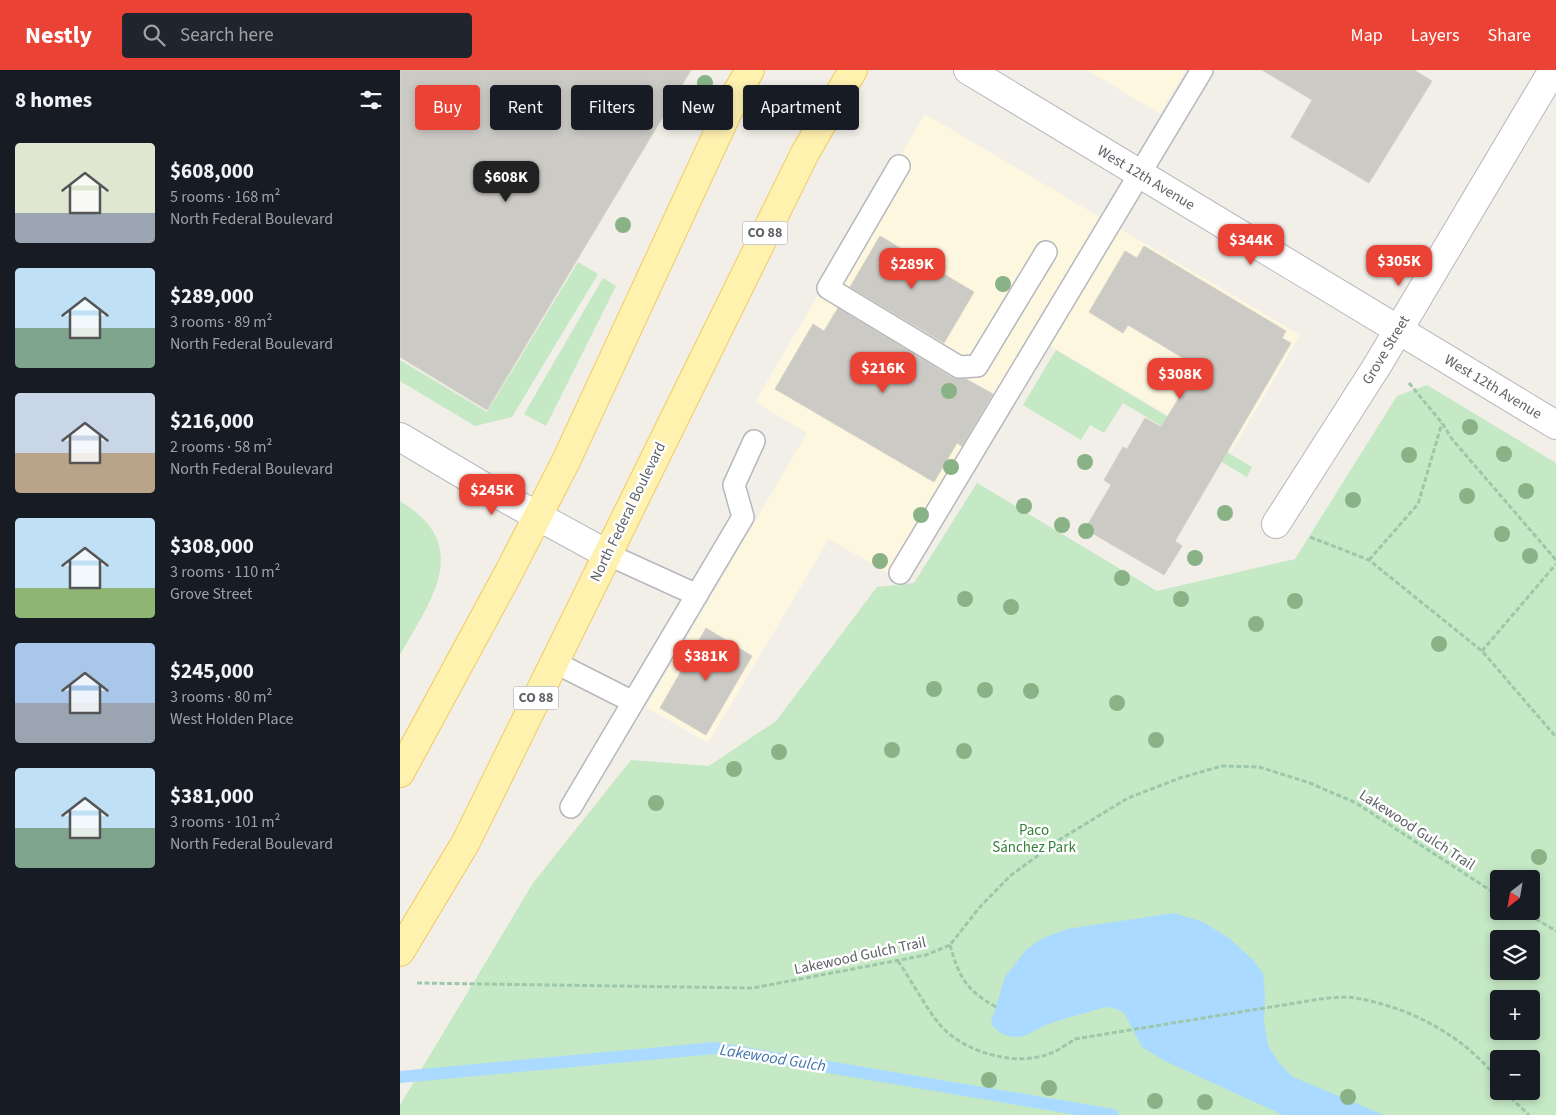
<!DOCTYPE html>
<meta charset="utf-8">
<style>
body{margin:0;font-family:"Source Sans 3",sans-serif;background:#20242c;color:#f1f3f6;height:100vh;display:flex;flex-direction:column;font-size:19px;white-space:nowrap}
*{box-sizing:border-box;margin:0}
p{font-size:16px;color:#9ea1a6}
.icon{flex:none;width:28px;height:28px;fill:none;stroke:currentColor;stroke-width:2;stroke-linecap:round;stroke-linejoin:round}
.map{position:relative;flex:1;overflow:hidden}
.panel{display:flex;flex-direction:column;background:#171b24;width:400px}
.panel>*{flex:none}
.guide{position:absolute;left:15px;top:15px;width:475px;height:45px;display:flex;gap:10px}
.needle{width:32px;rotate:211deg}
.fabs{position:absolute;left:1090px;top:800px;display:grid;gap:10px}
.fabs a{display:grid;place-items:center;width:50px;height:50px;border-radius:5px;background:#171b24;box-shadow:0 2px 8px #0003;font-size:25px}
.price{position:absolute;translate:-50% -42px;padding:0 11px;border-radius:10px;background:#ea4335;color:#fff;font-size:16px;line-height:32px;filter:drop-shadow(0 1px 2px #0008)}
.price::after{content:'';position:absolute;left:50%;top:30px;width:15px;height:11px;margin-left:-8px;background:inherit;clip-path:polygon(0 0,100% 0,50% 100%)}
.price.current{background:#222;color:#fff}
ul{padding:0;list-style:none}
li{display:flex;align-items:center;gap:15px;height:125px;padding:0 15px}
li span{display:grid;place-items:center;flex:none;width:140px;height:100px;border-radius:5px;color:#555}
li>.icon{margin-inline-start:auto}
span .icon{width:60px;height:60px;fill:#fffc;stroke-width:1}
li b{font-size:21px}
h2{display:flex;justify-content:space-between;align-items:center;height:60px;padding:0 15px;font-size:21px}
.pill{padding:0 18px;border-radius:5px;background:#171b24;box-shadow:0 2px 8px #0003;font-size:18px;line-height:45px}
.pill.current{background:#ea4335;color:#fff}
header{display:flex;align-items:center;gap:30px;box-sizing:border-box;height:70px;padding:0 25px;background:#ea4335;color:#fff}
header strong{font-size:24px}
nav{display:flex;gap:28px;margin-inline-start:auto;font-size:18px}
.search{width:350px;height:45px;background:#20242c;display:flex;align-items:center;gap:12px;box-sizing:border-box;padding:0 18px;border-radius:5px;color:#9ea1a6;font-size:19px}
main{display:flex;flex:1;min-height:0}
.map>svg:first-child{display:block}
.commercial{fill:#fef7e0}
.green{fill:#c5e8c5;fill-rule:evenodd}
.water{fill:#aadaff}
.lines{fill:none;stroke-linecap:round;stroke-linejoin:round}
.stream{stroke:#aadaff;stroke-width:12}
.building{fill:#cccac5;stroke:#d6d1c6}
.lane-casing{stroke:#b5b8bc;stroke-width:24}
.street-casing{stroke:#b5b8bc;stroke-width:30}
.secondary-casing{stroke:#b6babf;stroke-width:30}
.primary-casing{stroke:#f2c960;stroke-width:30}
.path{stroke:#9cc7a9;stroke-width:3;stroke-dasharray:5 2.5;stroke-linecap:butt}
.lane{stroke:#fff;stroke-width:21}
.street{stroke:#fff;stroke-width:28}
.secondary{stroke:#fff;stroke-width:28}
.primary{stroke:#fff2af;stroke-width:28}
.tree{fill:#89b387}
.labels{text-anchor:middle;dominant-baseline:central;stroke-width:5;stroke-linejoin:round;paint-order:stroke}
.shield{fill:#fff;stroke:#8f9295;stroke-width:1}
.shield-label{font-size:14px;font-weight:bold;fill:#5f6368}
.street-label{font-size:15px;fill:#5f6368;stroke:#fff}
.park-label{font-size:15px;fill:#348238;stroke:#fff}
.water-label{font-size:16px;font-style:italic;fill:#4174aa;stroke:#fff}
</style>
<header>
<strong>Nestly</strong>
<div class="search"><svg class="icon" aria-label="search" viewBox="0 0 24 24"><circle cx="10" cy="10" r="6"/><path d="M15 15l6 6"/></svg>Search here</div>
<nav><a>Map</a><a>Layers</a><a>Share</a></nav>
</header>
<main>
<section class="panel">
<h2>8 homes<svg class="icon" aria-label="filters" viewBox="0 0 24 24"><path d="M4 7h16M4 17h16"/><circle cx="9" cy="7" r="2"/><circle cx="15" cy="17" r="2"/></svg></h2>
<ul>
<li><span style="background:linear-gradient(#dfe7d0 70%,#9aa5b1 0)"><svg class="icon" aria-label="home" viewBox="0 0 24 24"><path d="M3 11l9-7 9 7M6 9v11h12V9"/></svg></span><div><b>$608,000</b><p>5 rooms · 168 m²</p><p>North Federal Boulevard</p></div></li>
<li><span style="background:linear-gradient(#bfe0f5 60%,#7fa58c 0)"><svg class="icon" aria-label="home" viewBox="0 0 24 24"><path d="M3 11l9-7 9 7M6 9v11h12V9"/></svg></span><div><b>$289,000</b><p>3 rooms · 89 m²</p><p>North Federal Boulevard</p></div></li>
<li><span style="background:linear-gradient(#c9d6e8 60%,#b9a48a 0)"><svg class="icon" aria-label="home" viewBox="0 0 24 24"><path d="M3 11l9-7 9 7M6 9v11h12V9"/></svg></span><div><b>$216,000</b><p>2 rooms · 58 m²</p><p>North Federal Boulevard</p></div></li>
<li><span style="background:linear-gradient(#bfe0f5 70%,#8fb573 0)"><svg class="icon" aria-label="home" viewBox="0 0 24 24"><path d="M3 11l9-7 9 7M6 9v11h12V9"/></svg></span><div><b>$308,000</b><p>3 rooms · 110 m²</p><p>Grove Street</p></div></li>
<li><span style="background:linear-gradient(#a9c7e8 60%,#9aa5b1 0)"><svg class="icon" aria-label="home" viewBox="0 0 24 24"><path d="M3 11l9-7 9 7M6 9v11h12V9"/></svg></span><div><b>$245,000</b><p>3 rooms · 80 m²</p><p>West Holden Place</p></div></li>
<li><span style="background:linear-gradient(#bfe0f5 60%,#7fa58c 0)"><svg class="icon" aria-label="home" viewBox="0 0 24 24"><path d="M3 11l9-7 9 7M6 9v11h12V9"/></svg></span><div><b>$381,000</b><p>3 rooms · 101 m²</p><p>North Federal Boulevard</p></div></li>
</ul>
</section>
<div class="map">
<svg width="1156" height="1045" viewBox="0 0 1156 1045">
<rect width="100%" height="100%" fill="#f1efe8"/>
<g class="commercial">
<polygon points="687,0 786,0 760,44"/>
<polygon points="525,44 900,265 831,382 634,266 493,506 429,469 308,673 246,637 407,363 355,332"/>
</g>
<g class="green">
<polygon points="178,192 198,204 112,347 75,356 0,311 0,290 87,342"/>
<polygon points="203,208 216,216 146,356 124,344"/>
<polygon points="656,280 852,397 847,407 723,333 704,363 690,355 681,370 623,335"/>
<path d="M1027,315l129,78v652h-1156v-10l133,-222 98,-123 78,6 67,-45 101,-134 37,-4 63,-100 180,108 138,-32 102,-163zM1099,809h32v32h-32zM1099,869h32v32h-32zM1099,929h32v32h-32zM1099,989h32v32h-32z"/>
<path d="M0,431c74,45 31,98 0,154z"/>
</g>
<path class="water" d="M774,843l29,9 26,16 25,23 9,12 2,23 -1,26 4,23 11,18 14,14 91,38h-101l-118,-54 -23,-14 -18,-34 -7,-4 -11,-2c-20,6 -41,11 -60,18 -10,4 -18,12 -29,12 -12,0 -20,-5 -26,-14l14,-46 21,-27 15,-11 26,-10z"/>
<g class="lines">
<polyline class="stream" points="0,1007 315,978 713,1045"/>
</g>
<g class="building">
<polygon points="0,0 291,0 87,340 0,287"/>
<polygon points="862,0 1014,0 1032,11 969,113 891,67 912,30"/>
<polygon points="480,166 574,222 544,273 450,217"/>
<polygon points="744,176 886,261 882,268 891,273 775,471 782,476 764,505 685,459 711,415 704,410 723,377 727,379 745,348 761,357 798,297 728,255 723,263 689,242 725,181 737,188"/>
<polygon points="438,238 553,308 566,309 593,324 562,376 557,373 534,412 375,319 413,254 424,261"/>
<polygon points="306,558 352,586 306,665 260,638"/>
</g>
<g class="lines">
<defs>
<g id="lane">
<polyline points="499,96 428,218 559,297 577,296 646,182"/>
<polyline points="207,484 297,525"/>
<polyline points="500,503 802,0"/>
<polyline points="154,592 233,632"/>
<polyline points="171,737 343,447 334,415 354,371"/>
</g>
<g id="street">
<polyline points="568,0 1156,355"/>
<polyline points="876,454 977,296 1153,0"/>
</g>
<polyline id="secondary" points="0,367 81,415 207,484"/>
<g id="primary">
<polyline points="0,703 109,502 166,391 337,22 350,0"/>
<polyline points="0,882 66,772 405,83 453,0"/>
</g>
</defs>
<use href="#lane" class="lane-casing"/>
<use href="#street" class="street-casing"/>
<use href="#secondary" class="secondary-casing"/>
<use href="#primary" class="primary-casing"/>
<g class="path">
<polyline points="1009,313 1042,353 1052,369 1156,490"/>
<polyline points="910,467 969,490 1082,581 1156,667"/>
<polyline points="969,490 1018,434 1042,353"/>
<polyline points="1082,581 1156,494"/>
<polyline points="1123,841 1156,861"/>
<path d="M550,875c9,32 16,45 46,62"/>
<path d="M498,891c13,19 28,47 42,64 24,27 74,42 109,29 9,-3 18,-10 26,-15l245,-40c11,-1 24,-3 35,-1 55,9 110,38 144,83"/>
<polyline points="17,913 353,918 526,885 550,875 579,838 610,806 659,770 728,728 780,708 822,696 859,697 910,713 956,733 1099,826"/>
<polyline points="1107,1021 1114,1031 1129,1045"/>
</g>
<use href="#lane" class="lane"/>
<use href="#street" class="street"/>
<use href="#secondary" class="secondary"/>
<use href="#primary" class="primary"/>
</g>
<g class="tree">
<circle cx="305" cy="13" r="8"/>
<circle cx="223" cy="155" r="8"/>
<circle cx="603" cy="214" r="8"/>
<circle cx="549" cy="321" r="8"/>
<circle cx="1070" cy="357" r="8"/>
<circle cx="1104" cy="384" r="8"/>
<circle cx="1009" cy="385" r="8"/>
<circle cx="685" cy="392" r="8"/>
<circle cx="551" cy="397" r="8"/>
<circle cx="1126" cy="421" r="8"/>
<circle cx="1067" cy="426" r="8"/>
<circle cx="953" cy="430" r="8"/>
<circle cx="624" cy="436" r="8"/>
<circle cx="825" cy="443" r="8"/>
<circle cx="521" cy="445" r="8"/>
<circle cx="662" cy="455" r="8"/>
<circle cx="686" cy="461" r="8"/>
<circle cx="1102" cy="464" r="8"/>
<circle cx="1130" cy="486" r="8"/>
<circle cx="795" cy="488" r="8"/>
<circle cx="480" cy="491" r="8"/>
<circle cx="722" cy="508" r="8"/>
<circle cx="565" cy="529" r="8"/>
<circle cx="781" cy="529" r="8"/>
<circle cx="895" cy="531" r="8"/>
<circle cx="611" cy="537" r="8"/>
<circle cx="856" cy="554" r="8"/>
<circle cx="1039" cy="574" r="8"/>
<circle cx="534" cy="619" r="8"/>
<circle cx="585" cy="620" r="8"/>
<circle cx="631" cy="621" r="8"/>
<circle cx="717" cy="633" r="8"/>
<circle cx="756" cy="670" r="8"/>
<circle cx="492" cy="680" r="8"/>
<circle cx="564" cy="681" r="8"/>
<circle cx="379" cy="682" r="8"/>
<circle cx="334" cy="699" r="8"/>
<circle cx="256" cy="733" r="8"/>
<circle cx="1139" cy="787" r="8"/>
<circle cx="589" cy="1010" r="8"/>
<circle cx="649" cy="1018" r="8"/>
<circle cx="948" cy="1027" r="8"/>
<circle cx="755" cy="1031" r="8"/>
<circle cx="805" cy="1032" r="8"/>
</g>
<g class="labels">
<g class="shield">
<rect x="342.5" y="151.5" width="45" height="23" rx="4"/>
<rect x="113.5" y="616.5" width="45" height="23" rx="4"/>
</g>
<g class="shield-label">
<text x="365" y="163">CO 88</text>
<text x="136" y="628">CO 88</text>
</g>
<g class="street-label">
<text transform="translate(746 108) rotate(31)">West 12th Avenue</text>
<text transform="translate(986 280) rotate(-59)">Grove Street</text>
<text transform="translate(1093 317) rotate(31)">West 12th Avenue</text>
<text transform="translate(228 442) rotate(-64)">North Federal Boulevard</text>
<text transform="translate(1017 760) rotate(33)">Lakewood Gulch Trail</text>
<text transform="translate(460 886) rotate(-12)">Lakewood Gulch Trail</text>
</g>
<g class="park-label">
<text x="634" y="760">Paco<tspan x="634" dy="17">Sánchez Park</tspan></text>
</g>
<g class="water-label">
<text transform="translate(373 988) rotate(9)">Lakewood Gulch</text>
</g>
</g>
</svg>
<div class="fabs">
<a><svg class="needle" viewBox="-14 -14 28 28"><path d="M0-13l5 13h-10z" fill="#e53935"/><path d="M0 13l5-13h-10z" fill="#9ea1a6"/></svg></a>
<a><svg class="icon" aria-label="layers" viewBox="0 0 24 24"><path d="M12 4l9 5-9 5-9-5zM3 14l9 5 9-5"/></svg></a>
<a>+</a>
<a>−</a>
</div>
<b class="price current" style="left:106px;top:133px">$608K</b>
<b class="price" style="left:851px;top:196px">$344K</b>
<b class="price" style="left:999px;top:217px">$305K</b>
<b class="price" style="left:512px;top:220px">$289K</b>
<b class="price" style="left:483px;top:324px">$216K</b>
<b class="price" style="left:780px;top:330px">$308K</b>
<b class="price" style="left:92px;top:446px">$245K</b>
<b class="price" style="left:306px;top:612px">$381K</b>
<div class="guide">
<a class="pill current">Buy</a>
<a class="pill">Rent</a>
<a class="pill">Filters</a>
<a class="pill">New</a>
<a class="pill">Apartment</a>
</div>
</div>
</main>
